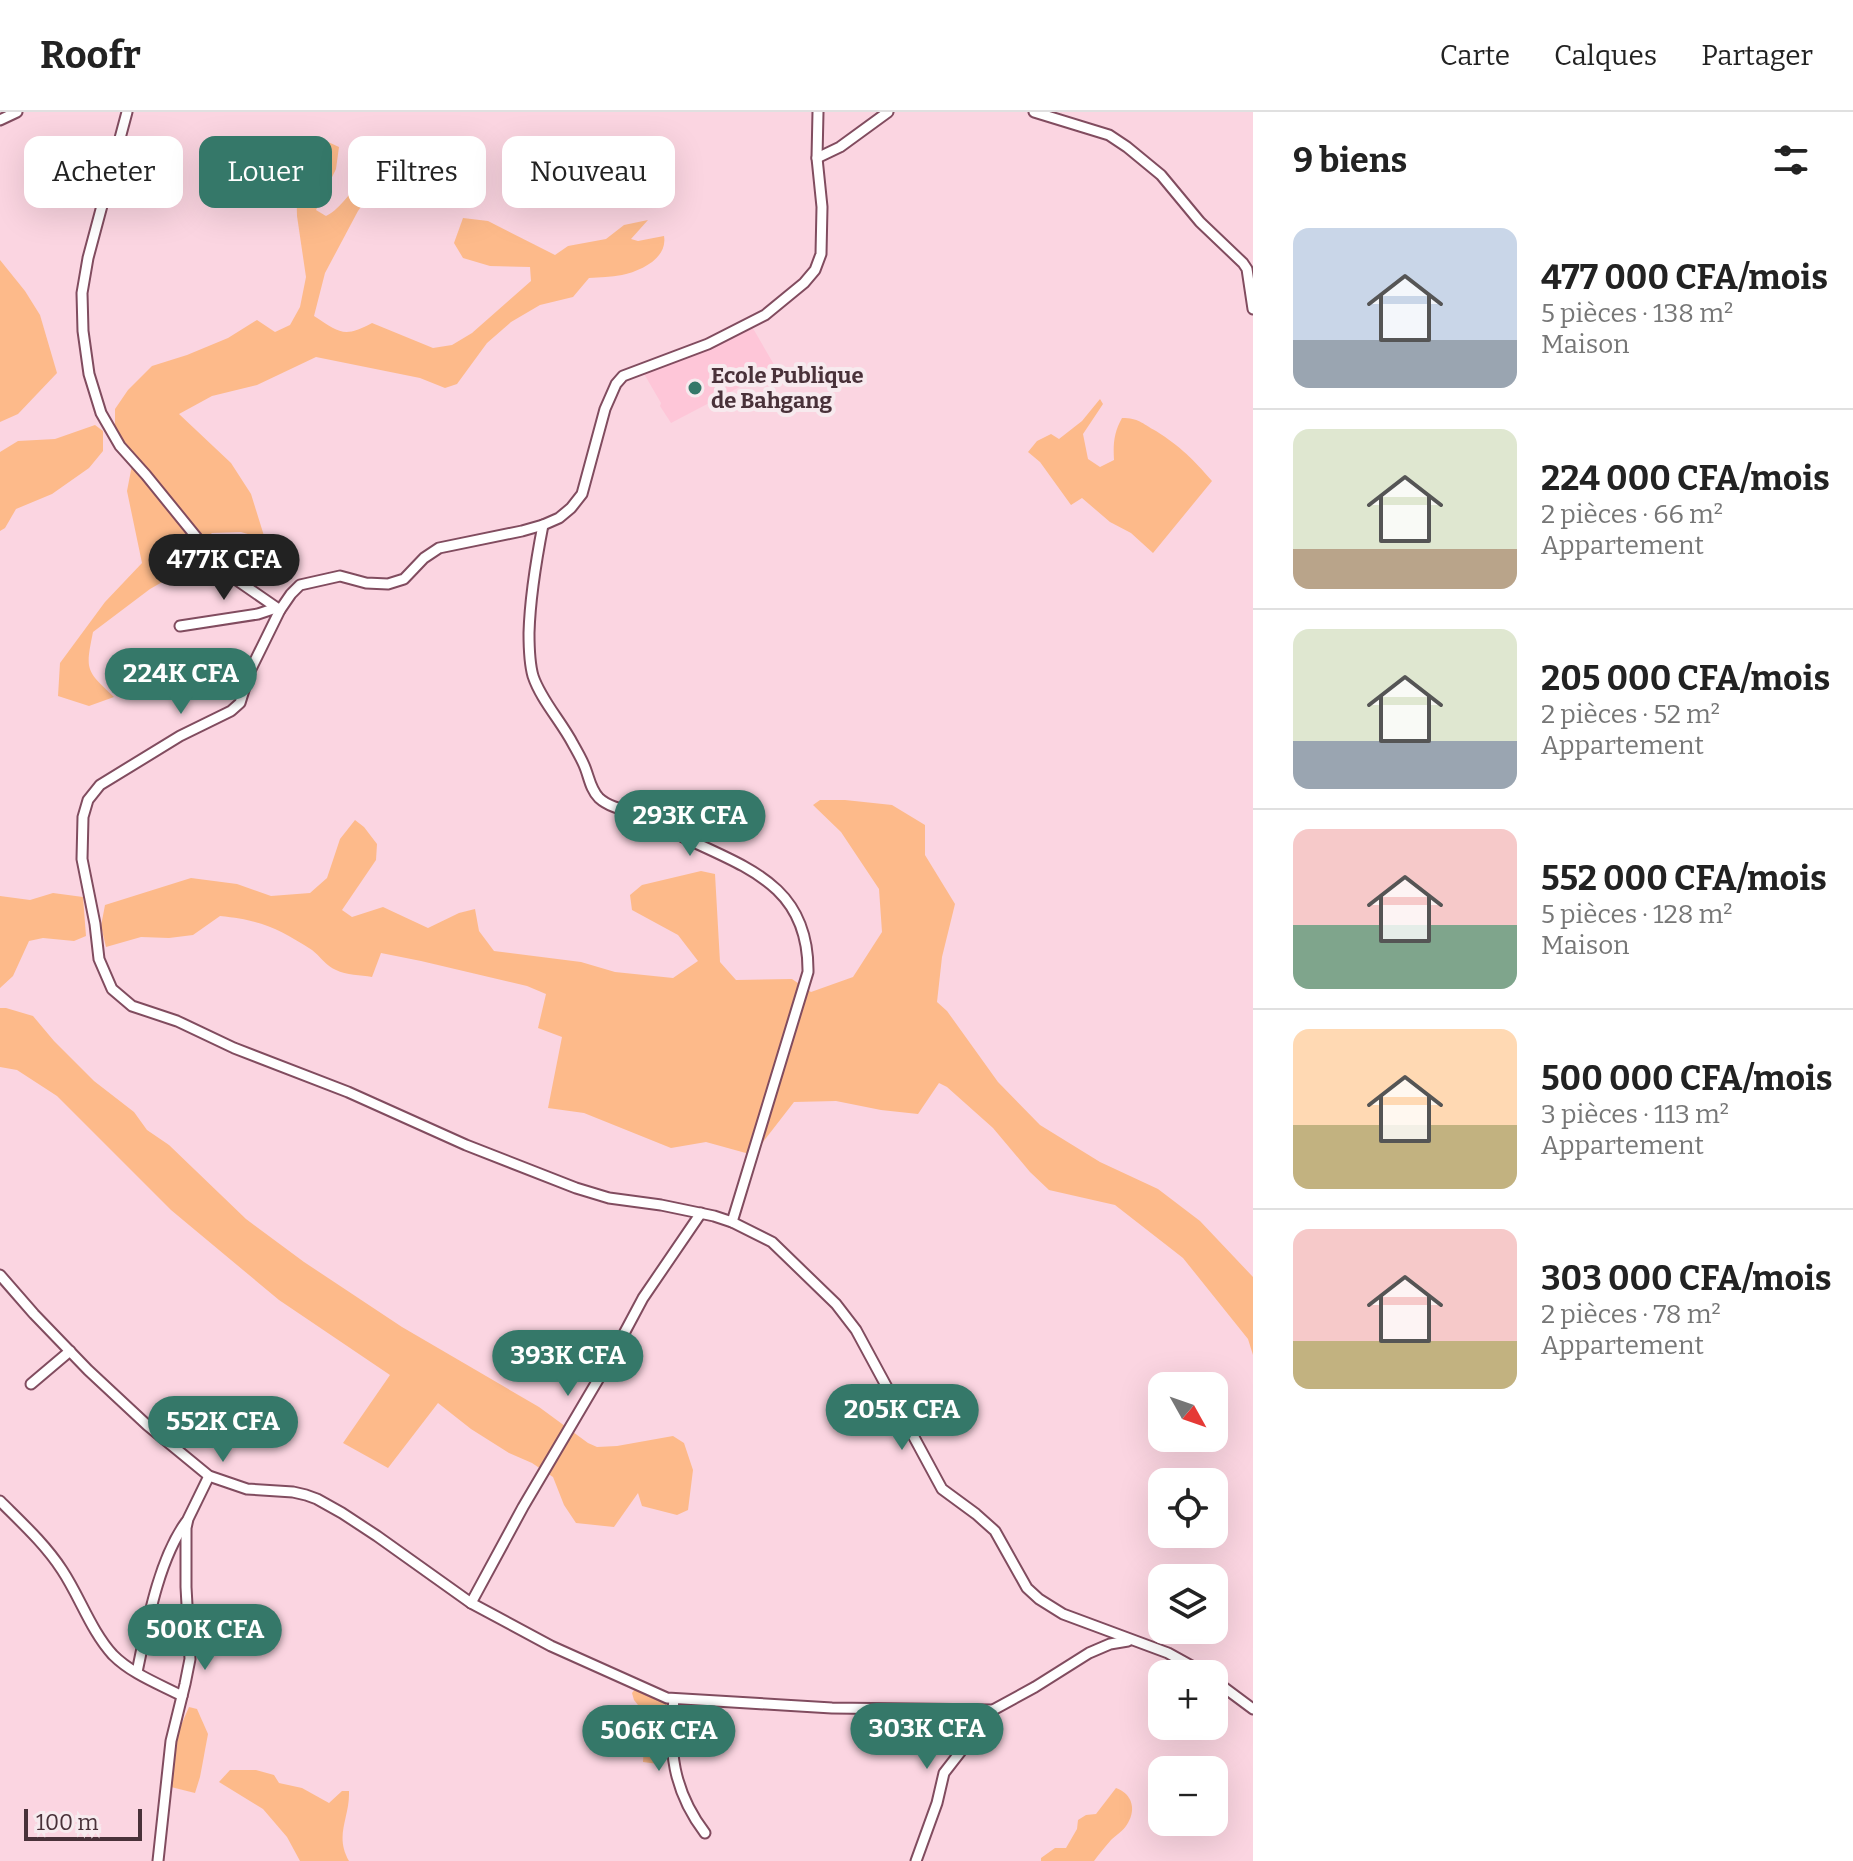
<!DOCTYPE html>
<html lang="fr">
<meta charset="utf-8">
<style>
body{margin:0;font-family:Bitter,serif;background:#f2f2f2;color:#222;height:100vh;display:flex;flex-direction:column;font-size:30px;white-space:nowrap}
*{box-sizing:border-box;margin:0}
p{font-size:26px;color:#767676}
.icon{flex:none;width:44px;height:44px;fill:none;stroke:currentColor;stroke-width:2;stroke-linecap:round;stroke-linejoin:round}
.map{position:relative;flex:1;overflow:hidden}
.sheet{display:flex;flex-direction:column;background:#fff;width:600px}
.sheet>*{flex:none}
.guide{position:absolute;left:24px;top:24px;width:760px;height:72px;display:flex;gap:16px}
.needle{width:52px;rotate:130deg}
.tools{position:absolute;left:1148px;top:1260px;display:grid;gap:16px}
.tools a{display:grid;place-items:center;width:80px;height:80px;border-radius:16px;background:#fff;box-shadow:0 8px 32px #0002;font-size:40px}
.scale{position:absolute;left:24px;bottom:20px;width:118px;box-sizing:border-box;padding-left:8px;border:4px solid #493139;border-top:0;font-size:22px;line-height:28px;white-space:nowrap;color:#493139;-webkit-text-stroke:6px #f7eaee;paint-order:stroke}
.price{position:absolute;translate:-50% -68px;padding:0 18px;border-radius:28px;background:#357869;color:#fff;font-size:26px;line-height:52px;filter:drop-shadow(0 2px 4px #0008)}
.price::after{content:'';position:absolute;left:50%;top:48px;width:24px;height:18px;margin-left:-12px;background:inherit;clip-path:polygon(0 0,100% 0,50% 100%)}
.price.on{background:#222;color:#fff}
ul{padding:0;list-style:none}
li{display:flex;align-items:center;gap:24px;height:200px;padding:0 40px}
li+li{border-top:2px solid #e0e0e0}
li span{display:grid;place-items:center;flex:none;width:224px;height:160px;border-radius:16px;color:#555}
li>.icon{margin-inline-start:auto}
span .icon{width:96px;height:96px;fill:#fffc;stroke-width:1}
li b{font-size:34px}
h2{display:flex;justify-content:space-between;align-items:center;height:96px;padding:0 40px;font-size:34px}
.chip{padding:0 28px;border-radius:16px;background:#fff;box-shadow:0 8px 32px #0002;font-size:28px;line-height:72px}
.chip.on{background:#357869;color:#fff}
header{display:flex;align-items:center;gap:48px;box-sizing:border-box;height:112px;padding:0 40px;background:#fff;border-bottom:2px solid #e0e0e0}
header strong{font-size:38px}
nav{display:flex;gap:44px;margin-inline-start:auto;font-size:28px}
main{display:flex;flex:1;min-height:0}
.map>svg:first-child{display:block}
.built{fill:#fec6d8}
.green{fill:#fdba8a}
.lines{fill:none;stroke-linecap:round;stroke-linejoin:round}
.street-casing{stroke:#814c5f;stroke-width:13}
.street{stroke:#fff;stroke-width:9}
.poi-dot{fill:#357869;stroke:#f7eaee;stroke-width:3}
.labels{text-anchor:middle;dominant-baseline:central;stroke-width:8;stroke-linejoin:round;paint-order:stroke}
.poi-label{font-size:22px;font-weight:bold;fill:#493139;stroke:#f7eaee;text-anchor:start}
</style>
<header>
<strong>Roofr</strong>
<nav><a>Carte</a><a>Calques</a><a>Partager</a></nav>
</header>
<main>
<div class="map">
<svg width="1253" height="1749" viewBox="0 0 1253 1749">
<rect width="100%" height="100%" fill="#fbd5e1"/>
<polygon class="built" points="751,213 776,256 671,311 660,294 661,291 643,260"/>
<g class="green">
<path d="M326,29l13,6 -3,22 -20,41 10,6c15,-7 28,-29 40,-42l9,1 -6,21 -11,15 -33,62 -11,43c26,17 30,22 58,7l61,25 19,-3 20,-12 59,-52 -1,-14 -40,-1 -27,-8 -9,-15 9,-25 25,3 67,34 13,-9 38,-7 18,-14 24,-5 -17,19 7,2 26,-5c4,22 -23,35 -42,39 -11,2 -22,2 -33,3l-16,19 -33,8 -29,17 -24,21 -30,41 -12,4 -25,-10 -104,-21 -59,28 -45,11 -33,18 52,49 20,31 14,45 -24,-7 -29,1 -22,20 -3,15 -37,21 -57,43c-8,39 -7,38 21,65l-25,9 -31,-10 2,-33 45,-61 37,-39 -15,-72 6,-31 -6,-15 -12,-11v-25l13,-19 24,-24 35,-11 41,-17 29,-18 18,12 15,-7 10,-18 6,-30 -9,-61 -1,-40z"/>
<polygon points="0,148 25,179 40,203 57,261 18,302 0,310"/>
<path d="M1100,287l3,5 -20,30 5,25 12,8 14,-7c-1,-16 0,-28 8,-42 17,0 19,5 34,13 25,16 37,28 56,50l-59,72 -22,-20 -21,-11 -28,-24 -11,7 -31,-43 -12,-10 9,-11 14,-7 8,5 23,-18z"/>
<polygon points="95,313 103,319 103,339 89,356 52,382 16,397 5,416 0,419 0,340 18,329 55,327"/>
<path d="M820,688h25l47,5 33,20v30l30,49 -13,53 -5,45 10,9 51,71 42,43 60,37 58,27 42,32 53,56v78l-5,-16 -65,-81 -68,-53 -66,-15 -19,-18 -37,-44 -46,-41 -8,-4 -21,31 -37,-4 -45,-9 -42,1 -41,53 -47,-13 -35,6 -87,-35 -36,-5 14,-71 -24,-9 8,-34 -19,-8 -106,-25 -40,-8 -9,24c-11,-2 -26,-2 -36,-7 -10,-4 -16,-14 -24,-20 -34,-22 -52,-30 -92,-34l-27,19 -24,3 -28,-1 -35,10 -5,-21 4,-21 86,-27 46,6 34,12 39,-3 17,-15 13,-39 15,-19 9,7 13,17 -1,16 -34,50 10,7 31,-10 45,21 31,-15 16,-4 4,22 15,20 87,11 34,10 58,6 25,-17 -20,-26 -46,-25 -2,-15 12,-10 59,-14 14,3 5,88 16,18 56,-1 19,13 42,-15 29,-45 -3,-43 -38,-57 -28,-27z"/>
<polygon points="53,781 83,785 86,824 74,829 43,826 29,829 13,864 0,876 0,784 30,788"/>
<polygon points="0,896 6,896 33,904 54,929 94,969 134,1000 147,1018 169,1033 246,1107 304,1150 402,1215 539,1295 588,1331 597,1335 617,1334 673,1324 684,1331 693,1358 688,1398 677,1403 642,1394 638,1381 614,1415 576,1411 564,1393 553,1365 532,1351 509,1341 471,1317 438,1291 388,1356 343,1331 390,1263 279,1188 171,1098 57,984 17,958 0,955"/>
<polygon points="635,1577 668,1593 670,1624 666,1648 658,1652 643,1650 646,1603 634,1588 632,1581"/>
<polygon points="189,1595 197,1597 208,1622 200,1665 195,1681 167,1674 179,1618"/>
<path d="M230,1658h26l18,5 5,8 23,5 27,15 13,-12h7c1,27 -15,44 0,70h-49l-13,-24 -24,-28 -44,-27z"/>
<path d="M1116,1676c17,6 21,23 10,38 -3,5 -10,9 -15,14 -6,7 -12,14 -17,21h-53v-3l14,-10h11l11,-19 1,-9 8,-5 10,-1z"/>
</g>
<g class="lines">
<defs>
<g id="street">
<polyline points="127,0 88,146 82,181 83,219 89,262 101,301 120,334 146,363 215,448 238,469 280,498"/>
<polyline points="818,0 817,46 822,95 821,142 815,158 804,171 765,203 708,232 623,264 616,272 605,297 582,382 571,396 559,406 543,413 522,419 439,436 424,446 404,467 388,472 366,471 340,464 300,473 291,482 280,498 250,559 240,591 231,599 180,624 100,673 88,688 83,705 82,747 95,812 99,847 112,877 132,894 177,909 234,936 348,980 466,1033 576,1076 609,1086 661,1093 714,1104 732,1110 772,1130 836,1192 856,1218 942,1377 976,1402 995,1419 1027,1476 1039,1487 1063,1502 1168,1541 1206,1562"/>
<polyline points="1034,0 1109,23 1127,35 1161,63 1200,110 1243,151 1247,157 1253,197"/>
<polyline points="0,8 17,0"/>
<polyline points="817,46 840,35 888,0"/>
<path d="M543,413c-7,36 -13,71 -14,108 0,14 0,29 4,43 8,24 28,45 40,68 4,7 8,14 11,21 5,11 6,24 15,33 13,12 35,13 51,20 13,6 24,15 37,21 64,30 122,49 121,133l-76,250"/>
<polyline points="180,514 258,502 276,496"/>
<polyline points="0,1163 34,1202 88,1258 147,1313 209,1364 247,1377 293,1380 306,1383 317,1387 342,1401 377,1424 471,1491 551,1534 667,1586 832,1596 993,1598 1035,1575 1089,1541 1110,1532 1128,1529"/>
<polyline points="31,1272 70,1239"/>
<path d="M0,1389c22,22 45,43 62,69 18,27 29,61 51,85 19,19 46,29 69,41"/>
<polyline points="471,1491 523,1395 612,1244 643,1186 701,1101"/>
<path d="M137,1560c10,-47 21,-111 49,-150"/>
<polyline points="1214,1568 1253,1597"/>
<path d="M674,1587c-6,50 -1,92 31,134"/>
<polyline points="158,1749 171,1629 185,1572 190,1547 186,1475 186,1416 188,1407 209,1364"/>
<polyline points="916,1749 937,1691 944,1661 993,1598"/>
</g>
</defs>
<use href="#street" class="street-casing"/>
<use href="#street" class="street"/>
</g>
<circle class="poi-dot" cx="695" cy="276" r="8"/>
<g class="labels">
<g class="poi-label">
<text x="711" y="263">Ecole Publique<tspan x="711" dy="25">de Bahgang</tspan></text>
</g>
</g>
</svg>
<div class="tools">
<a><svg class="needle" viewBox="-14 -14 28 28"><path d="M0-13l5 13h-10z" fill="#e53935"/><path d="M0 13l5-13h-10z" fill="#767676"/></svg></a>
<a><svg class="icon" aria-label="locate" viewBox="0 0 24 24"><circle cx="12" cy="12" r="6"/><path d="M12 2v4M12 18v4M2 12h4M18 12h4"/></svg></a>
<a><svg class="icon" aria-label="layers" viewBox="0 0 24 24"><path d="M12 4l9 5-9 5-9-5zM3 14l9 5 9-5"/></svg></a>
<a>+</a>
<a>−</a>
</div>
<div class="scale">100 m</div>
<b class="price on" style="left:224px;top:490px">477K CFA</b>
<b class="price" style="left:181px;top:604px">224K CFA</b>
<b class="price" style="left:690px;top:746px">293K CFA</b>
<b class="price" style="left:568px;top:1286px">393K CFA</b>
<b class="price" style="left:902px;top:1340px">205K CFA</b>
<b class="price" style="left:223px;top:1352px">552K CFA</b>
<b class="price" style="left:205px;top:1560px">500K CFA</b>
<b class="price" style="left:927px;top:1659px">303K CFA</b>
<b class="price" style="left:659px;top:1661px">506K CFA</b>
<div class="guide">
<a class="chip">Acheter</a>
<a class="chip on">Louer</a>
<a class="chip">Filtres</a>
<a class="chip">Nouveau</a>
</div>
</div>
<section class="sheet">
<h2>9 biens<svg class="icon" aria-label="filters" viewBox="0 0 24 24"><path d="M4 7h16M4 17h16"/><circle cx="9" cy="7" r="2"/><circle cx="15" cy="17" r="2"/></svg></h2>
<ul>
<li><span style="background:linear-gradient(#c9d6e8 70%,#9aa5b1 0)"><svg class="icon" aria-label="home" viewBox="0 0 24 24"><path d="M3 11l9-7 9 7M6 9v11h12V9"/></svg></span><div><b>477 000 CFA/mois</b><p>5 pièces · 138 m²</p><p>Maison</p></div></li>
<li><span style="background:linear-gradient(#dfe7d0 75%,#b9a48a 0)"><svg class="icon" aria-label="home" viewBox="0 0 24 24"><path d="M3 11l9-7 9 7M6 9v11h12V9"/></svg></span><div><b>224 000 CFA/mois</b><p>2 pièces · 66 m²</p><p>Appartement</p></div></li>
<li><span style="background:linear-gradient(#dfe7d0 70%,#9aa5b1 0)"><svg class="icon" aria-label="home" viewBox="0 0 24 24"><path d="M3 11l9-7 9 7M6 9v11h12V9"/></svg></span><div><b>205 000 CFA/mois</b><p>2 pièces · 52 m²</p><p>Appartement</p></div></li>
<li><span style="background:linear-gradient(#f6c9c9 60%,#7fa58c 0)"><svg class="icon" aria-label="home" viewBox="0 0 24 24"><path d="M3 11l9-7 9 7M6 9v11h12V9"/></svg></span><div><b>552 000 CFA/mois</b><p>5 pièces · 128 m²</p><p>Maison</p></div></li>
<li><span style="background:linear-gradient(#ffd9b3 60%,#c2b280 0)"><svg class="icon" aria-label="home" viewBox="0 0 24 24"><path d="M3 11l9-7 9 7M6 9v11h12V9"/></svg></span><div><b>500 000 CFA/mois</b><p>3 pièces · 113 m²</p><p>Appartement</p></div></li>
<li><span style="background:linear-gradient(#f6c9c9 70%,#c2b280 0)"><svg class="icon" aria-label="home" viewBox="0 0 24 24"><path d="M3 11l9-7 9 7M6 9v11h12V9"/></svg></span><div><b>303 000 CFA/mois</b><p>2 pièces · 78 m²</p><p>Appartement</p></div></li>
</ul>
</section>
</main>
